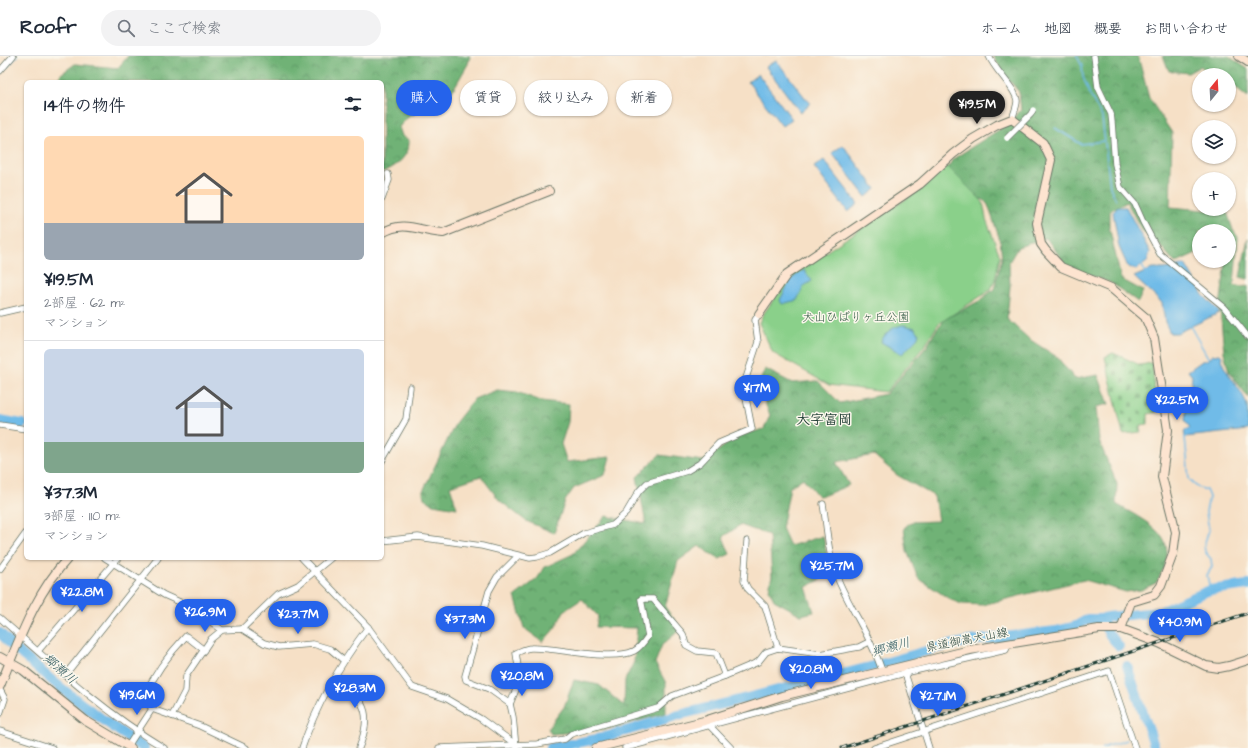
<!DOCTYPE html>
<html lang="ja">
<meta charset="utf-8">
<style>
body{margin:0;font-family:"Architects Daughter","Klee One",sans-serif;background:#f2f2f3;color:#1f2937;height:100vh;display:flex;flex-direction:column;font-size:15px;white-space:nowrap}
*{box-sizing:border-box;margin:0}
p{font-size:13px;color:#747a83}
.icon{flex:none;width:22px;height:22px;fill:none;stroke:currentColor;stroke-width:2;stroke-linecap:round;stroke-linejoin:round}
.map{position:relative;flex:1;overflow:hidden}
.details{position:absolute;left:24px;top:24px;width:360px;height:480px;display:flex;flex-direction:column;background:#fff;border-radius:6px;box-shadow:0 1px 3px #0004}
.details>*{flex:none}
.banner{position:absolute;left:396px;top:24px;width:380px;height:36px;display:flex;gap:8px}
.needle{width:26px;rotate:18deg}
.fabs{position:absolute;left:1192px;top:12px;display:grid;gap:8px}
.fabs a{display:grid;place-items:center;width:44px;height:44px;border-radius:50%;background:#fff;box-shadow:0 1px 3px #0004;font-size:20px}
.price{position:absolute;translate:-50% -34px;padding:0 9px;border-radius:14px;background:#2563eb;color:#fff;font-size:13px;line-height:26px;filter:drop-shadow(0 1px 2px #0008)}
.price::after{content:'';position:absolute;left:50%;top:24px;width:12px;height:9px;margin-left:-6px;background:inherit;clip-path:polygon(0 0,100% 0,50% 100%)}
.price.current{background:#222;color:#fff}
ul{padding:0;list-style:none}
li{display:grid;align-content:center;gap:8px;height:212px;padding:0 20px}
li+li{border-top:1px solid #e0e1e3}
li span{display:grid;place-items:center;height:124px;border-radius:6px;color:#555}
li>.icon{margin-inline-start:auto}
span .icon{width:72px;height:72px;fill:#fffc;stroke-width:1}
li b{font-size:17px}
h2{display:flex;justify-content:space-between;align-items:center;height:48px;padding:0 20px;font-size:17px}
.pill{padding:0 14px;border-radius:18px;background:#fff;box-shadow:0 1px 3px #0004;font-size:14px;line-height:36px}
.pill.current{background:#2563eb;color:#fff}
header{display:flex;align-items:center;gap:24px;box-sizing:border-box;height:56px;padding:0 20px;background:#fff;border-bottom:1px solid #e0e1e3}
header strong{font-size:19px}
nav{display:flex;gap:22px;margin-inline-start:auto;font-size:14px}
.search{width:280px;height:36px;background:#f2f2f3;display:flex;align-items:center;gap:10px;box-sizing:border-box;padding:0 14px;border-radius:22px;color:#747a83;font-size:15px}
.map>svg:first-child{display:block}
.forest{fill:url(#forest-crowns);stroke:#477855}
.cemetery{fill:url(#cemetery-stones);stroke:#54865f}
.park{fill:#8ad08a;stroke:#54865f}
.water{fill:#6fbbe8;stroke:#477c8e}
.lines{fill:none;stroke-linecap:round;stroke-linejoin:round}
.stream{stroke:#6fbbe8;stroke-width:1.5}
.river{stroke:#6fbbe8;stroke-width:10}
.street-casing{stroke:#6a7667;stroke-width:7}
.secondary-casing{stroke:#6a7667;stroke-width:10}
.street{stroke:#fff;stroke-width:5.5}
.secondary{stroke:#fde4d0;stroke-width:8}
.rail-casing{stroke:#1f3d34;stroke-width:3}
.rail{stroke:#fbf7ec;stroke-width:1.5;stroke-dasharray:4.5;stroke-linecap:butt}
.street-bridge-casing{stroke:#6a7667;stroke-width:7;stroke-linecap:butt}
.street-bridge{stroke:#fff;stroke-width:5.5}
.labels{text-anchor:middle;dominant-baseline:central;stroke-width:3;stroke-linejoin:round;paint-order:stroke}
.park-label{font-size:12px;fill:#345a45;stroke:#fbf7ec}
.street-label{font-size:12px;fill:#1f3d34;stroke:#fbf7ec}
.water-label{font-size:13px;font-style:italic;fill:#335c61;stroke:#fbf7ec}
.quarter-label{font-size:14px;font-weight:bold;fill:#1f3d34;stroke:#fbf7ec}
</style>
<header>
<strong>Roofr</strong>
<div class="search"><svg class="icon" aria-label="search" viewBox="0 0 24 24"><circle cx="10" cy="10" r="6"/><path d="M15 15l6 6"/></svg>ここで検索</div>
<nav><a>ホーム</a><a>地図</a><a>概要</a><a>お問い合わせ</a></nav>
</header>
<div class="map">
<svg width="1248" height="692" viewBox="0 0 1248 692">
<defs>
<pattern id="forest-crowns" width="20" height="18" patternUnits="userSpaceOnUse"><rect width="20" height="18" fill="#6fb276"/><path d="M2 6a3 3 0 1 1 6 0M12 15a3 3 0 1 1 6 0" fill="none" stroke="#5b9262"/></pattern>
<pattern id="cemetery-stones" width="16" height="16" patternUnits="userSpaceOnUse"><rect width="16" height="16" fill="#8ad08a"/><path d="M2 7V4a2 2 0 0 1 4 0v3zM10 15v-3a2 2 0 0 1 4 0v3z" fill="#70aa72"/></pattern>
</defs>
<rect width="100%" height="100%" fill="#fbf7ec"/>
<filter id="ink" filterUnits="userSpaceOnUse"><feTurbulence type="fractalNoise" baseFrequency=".025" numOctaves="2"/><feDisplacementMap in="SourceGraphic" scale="8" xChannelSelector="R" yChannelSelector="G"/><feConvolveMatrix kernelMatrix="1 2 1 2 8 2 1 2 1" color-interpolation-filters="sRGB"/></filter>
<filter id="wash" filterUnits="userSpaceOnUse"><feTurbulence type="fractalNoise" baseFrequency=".012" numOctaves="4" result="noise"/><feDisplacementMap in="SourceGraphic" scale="16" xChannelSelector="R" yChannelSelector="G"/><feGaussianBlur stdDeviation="0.9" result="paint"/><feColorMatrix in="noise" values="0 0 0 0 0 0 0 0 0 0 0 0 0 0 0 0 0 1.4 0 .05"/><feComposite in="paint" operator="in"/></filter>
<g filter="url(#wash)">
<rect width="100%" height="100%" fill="#f6e0c6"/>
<g class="forest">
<path d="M128,0h342l-2,8 -18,31 -43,23 -8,9 3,9 7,4c1,15 -13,28 -27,32v-90h-326l5,-8 14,-10 43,4z"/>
<path d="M993,0h145l11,42 23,35 -2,74 57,5 6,18 5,7 -4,48 7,2 7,-1v111l-19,-25 -5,-20 -4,-45 6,-46h3v-30h-16l-2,-4 -5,-1 -2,5h-5v13l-3,9 -21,10 -15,-18 -19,-16 -14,-27 -18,9v15l12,53 22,12 -5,11 -27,-19 -44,-17 -21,-28 -28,9 -9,15 1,24 -3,33 22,20 28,18 18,22 23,-4 11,29 -13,3 3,34 18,43 -1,20c18,11 52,25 51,50 0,9 -6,21 -11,29l-15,7 -15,2 -42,-12 -102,25 -20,-1 -11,-4 -33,-22 -11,-27 -3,-23 7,-6 27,-1 -4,-25 -37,-21 -23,-20 -38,7 13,23 -24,10 -7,1 -15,-18 -13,9 -8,41 8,18 33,-10 6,31 -9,13 -14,7 8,25 -13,3 -27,-15 -5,-11 3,-13 -3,-41 -29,-10 -17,12 7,17 -11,5 -20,-13 -21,15 -13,46 16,22 -19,16 -7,18 11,20v30l-64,17 -51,4 -3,-6 16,-21 10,-27 25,5 25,21 1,-26 9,-18 3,-34 -41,-1 2,-11 -16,-17 -18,12 -9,17 -12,14 -19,-14 -9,-32 22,-17 8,-12 28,-13 33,-38 40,8 -9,-47 22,-22 45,6 34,-25 26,-7 6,-14 -12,-29 7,-17 27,14 26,-2 22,22 46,-9 41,-48 11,-19 9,-9 32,-17 15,-12 8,-31 -2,-18 -12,-35 -4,-5 -6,-2 -31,-29 6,-10 52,-33 16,-16 -2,-18 -15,-18z"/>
<polygon points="1163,0 1228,0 1248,13 1248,42 1229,27 1229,19 1209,19 1201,10 1188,17 1169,15"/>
<polygon points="1248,182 1248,223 1247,223 1240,221"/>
<polygon points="497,334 517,336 541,345 569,348 568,366 561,388 567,406 610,401 605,419 574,432 565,445 554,477 526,465 499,444 481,420 450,430 457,452 433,448 424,442 423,435 456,366 474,343"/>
</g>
<polygon class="cemetery" points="1113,297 1140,309 1152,307 1157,356 1148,358 1148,368 1141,369 1141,376 1123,378 1105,301"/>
<polygon class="park" points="947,110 983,146 986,163 1000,200 995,224 989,235 938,268 926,288 886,336 829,329 773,297 759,267 762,260 791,219 921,133"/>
<g class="water">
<polygon points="776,4 810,48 800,56 766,11"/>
<polygon points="758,18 792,63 782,70 748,26"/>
<polygon points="843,89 876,133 866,141 832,97"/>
<polygon points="824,104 858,148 848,156 814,111"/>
<polygon points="1118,151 1126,151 1150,196 1147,206 1136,214 1128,211 1119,191 1113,156"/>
<polygon points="1185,208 1203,239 1218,254 1219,257 1177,277 1170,277 1165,266 1162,247 1134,221 1152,213 1165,213"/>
<polygon points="804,214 812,225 804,230 797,244 782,248 780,244 791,223"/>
<path d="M904,269l11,3 4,5 -2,6 -15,15 -21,-12c4,-10 13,-16 23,-17z"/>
<path d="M1220,298l2,2 -1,3c5,17 21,29 26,46 1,7 1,17 1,25l-63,7 -1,-6 6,-3 -5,-8 1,-11 6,-3 1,-7 -3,-4 2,-19 -4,-5 14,-10 8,-2 2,-4z"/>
</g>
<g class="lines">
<g class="stream">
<polyline points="1077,0 1082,10 1083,21 1090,39 1102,61 1110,131 1116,144"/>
<polyline points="7,11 17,0"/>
<polyline points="1055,72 1081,88 1104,85"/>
<polyline points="1142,209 1145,217"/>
<polyline points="1190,270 1210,305"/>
<polyline points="1187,380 1185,381 1189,423 1197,431 1206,434 1209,441 1206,456 1209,474 1204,489 1205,496 1211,503 1212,511 1207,519 1210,534"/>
<polyline points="1102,692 1127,684"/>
</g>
<g class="river">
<polyline points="0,364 22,368"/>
<polyline points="1102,565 1109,578 1119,590"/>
<path d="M0,577c9,9 17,18 27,26 37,33 76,62 117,89"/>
<polyline points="1127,610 1155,692"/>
<polyline points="550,692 602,682 679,659 878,609 940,591 970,585 1056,575 1076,570 1088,563 1101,563 1107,561 1159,556 1210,534 1248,529"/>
</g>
</g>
</g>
<g filter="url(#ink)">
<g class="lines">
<defs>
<g id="street">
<path d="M989,0c6,15 27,32 28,45 0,5 -3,12 -5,18"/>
<polyline points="1094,0 1098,31 1111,58 1112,67 1115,108 1120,131 1135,148 1143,166 1160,198 1224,251 1248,281"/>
<polyline points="0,15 13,0"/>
<polyline points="382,143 389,124 388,118"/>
<polyline points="0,257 26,251"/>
<polyline points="0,369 26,373"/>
<polyline points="382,405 406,363 410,331"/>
<path d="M823,448c4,23 5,51 14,73 13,32 35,61 45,94"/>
<polyline points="382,485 418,481 482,490 530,502 537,501 550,497 584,477 613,469 626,457 639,435 647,427 687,415 700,407 719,387 752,373 745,337 745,325 758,286 755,264 759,258"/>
<polyline points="747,485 744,525 748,533 765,550 778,592"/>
<polyline points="105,502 164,539 191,551 222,574"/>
<polyline points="302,502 368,571 412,631 447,643 481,663 515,688"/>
<polyline points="0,513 26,477"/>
<path d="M0,562c53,47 104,94 164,130"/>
<polyline points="242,573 278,538 298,529 331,502"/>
<path d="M204,594l-18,-14c-17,18 -32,38 -42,61l8,12 48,17 46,22"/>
<polyline points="38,595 118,502"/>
<polyline points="904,614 929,692"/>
<polyline points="65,619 158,502"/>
<path d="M336,621c27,24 38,33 23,71"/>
<polyline points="0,634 5,643 0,658"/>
<polyline points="510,648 489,633 466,624 465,620 489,535 497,521 518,500"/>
<polyline points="172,660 185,635 186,620 211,583 222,574 242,573 264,587 279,591 313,588 330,593 343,604"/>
<polyline points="708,668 731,692"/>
<polyline points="0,675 52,692"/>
<polyline points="128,690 152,653"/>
<path d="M302,692c15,-45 38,-84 66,-121"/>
<polyline points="439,692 537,688 565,683 571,678 658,652 672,640 725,620"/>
<path d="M516,692l-3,-31 -3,-13 10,-24 -4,-27c5,-2 10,-5 15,-5 26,-1 79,14 103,3 6,-3 10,-9 14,-15l-7,-37h12l30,35 3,11 11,6 19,2 9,23 33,-14 8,-10 12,-4 42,6 39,-7 10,-5"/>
<polyline points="625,692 905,617 1006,594 1008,588"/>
<polyline points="874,692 1109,615 1135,692"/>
</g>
<g id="secondary">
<polyline points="1239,0 1248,6"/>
<path d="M382,177c24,-14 37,-1 61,0l106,-42"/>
<polyline points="759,258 787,218 920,128 953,98 973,83 997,69 1012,63 1043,87 1051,104 1037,167 1041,188 1046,195 1061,211 1111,232 1145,261 1154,282 1168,374 1162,421 1176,476 1173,498 1161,530 1154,539 1131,546 1121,573"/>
<polyline points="0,601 23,614 86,665 131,692"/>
<path d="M0,630c19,-45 34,-91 68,-128"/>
<polyline points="596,692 704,665 782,640 970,594 1099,573 1121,573 1159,587 1206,610 1219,612 1229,610 1248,604"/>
</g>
</defs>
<use href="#street" class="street-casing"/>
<use href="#secondary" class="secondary-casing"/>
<use href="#street" class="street"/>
<use href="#secondary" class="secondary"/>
<defs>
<polyline id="rail" points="842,692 1248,557"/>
</defs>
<use href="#rail" class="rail-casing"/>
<use href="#rail" class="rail"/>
<defs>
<polyline id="street-bridge" points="1007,82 1031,58 1033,54"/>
</defs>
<use href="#street-bridge" class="street-bridge-casing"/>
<use href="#street-bridge" class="street-bridge"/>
</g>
</g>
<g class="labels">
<g class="park-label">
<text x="856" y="261">犬山ひばりヶ丘公園</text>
</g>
<g class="street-label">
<text transform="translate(967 584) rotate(-11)">県道御嵩犬山線</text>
</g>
<g class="water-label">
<text transform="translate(891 591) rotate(-15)">郷瀬川</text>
<text transform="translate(60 613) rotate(41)">郷瀬川</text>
</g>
<g class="quarter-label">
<text x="824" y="364">大字富岡</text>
</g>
</g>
</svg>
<div class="fabs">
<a><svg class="needle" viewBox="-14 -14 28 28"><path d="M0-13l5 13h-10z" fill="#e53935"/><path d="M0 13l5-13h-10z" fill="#747a83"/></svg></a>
<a><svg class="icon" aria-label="layers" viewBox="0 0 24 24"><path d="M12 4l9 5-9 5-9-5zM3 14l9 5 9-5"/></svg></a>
<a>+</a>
<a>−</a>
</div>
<b class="price current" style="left:977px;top:69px">¥19.5M</b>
<b class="price" style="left:757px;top:353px">¥17M</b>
<b class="price" style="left:1177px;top:365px">¥22.5M</b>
<b class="price" style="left:832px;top:531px">¥25.7M</b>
<b class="price" style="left:82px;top:557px">¥22.8M</b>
<b class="price" style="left:205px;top:577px">¥26.9M</b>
<b class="price" style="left:298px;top:579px">¥23.7M</b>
<b class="price" style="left:465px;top:584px">¥37.3M</b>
<b class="price" style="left:1180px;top:587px">¥40.9M</b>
<b class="price" style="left:811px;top:634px">¥20.8M</b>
<b class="price" style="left:522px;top:641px">¥20.8M</b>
<b class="price" style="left:355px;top:653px">¥28.3M</b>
<b class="price" style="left:137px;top:660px">¥19.6M</b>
<b class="price" style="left:938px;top:661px">¥27.1M</b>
<div class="banner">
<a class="pill current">購入</a>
<a class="pill">賃貸</a>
<a class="pill">絞り込み</a>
<a class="pill">新着</a>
</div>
<section class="details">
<h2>14件の物件<svg class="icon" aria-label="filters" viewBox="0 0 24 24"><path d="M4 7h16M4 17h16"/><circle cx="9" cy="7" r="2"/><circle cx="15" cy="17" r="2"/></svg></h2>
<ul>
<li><span style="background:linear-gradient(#ffd9b3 70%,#9aa5b1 0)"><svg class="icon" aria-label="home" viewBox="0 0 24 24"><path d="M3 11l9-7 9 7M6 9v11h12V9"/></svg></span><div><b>¥19.5M</b><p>2部屋 · 62 m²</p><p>マンション</p></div></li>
<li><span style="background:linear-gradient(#c9d6e8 75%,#7fa58c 0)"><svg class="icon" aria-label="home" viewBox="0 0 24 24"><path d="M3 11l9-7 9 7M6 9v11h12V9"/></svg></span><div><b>¥37.3M</b><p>3部屋 · 110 m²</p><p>マンション</p></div></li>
</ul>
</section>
</div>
